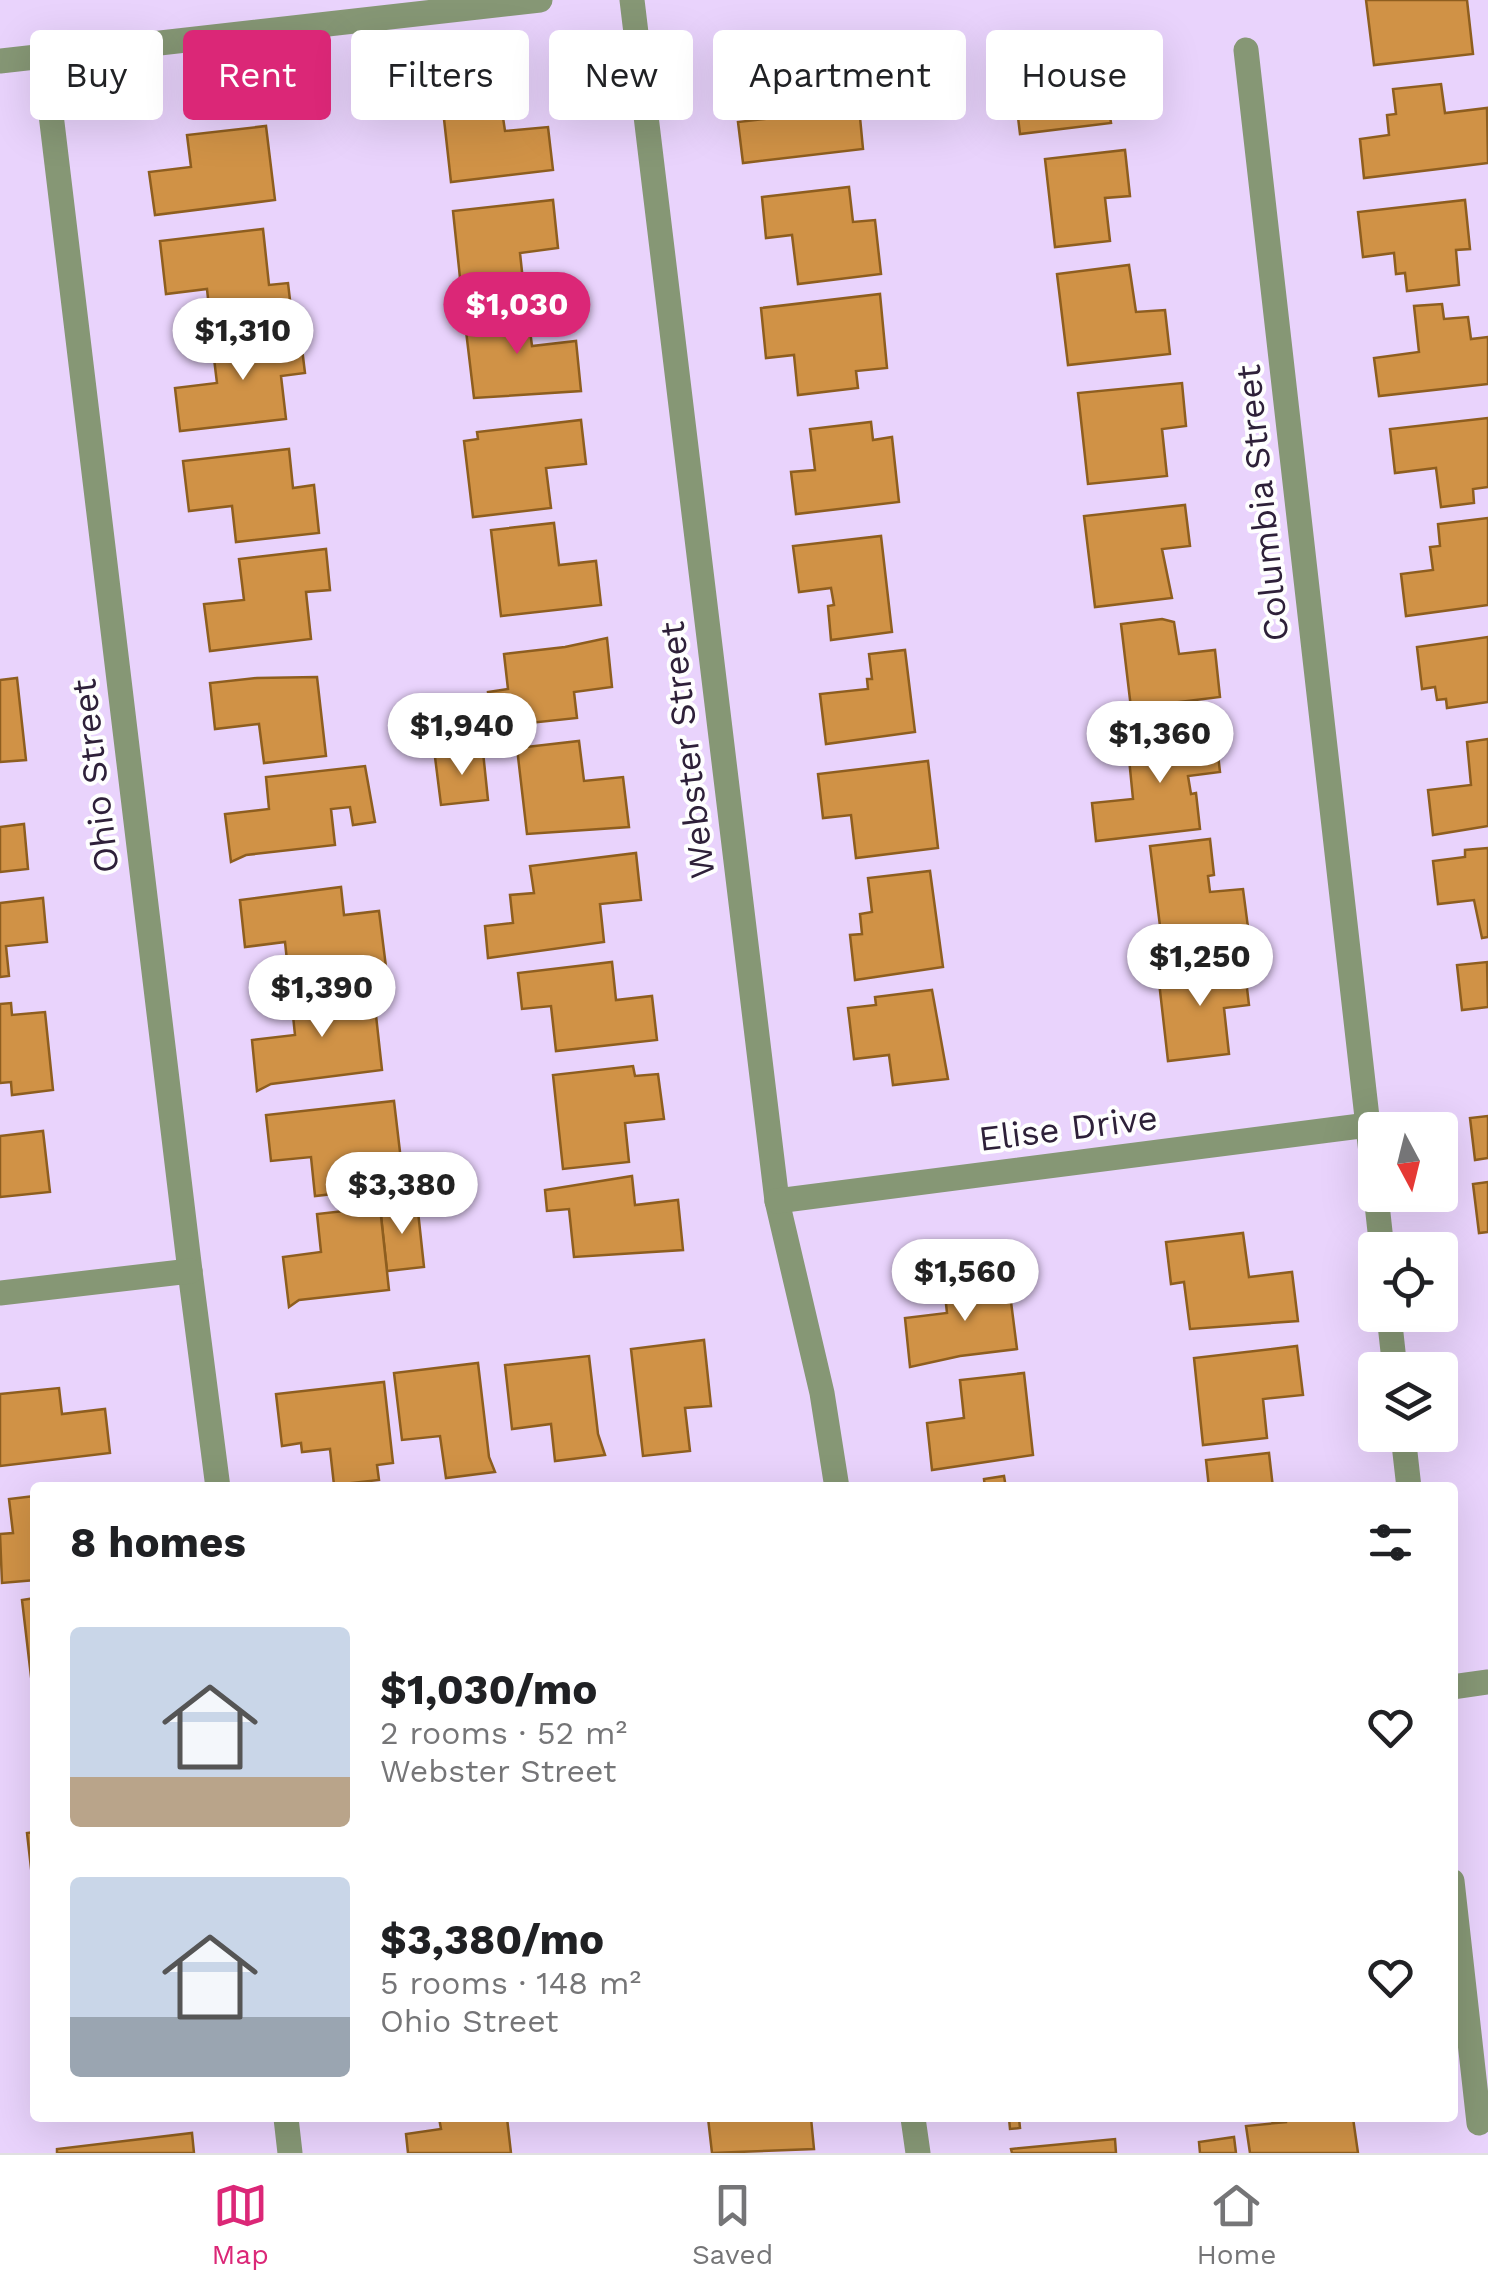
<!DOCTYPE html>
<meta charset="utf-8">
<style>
body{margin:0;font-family:"Work Sans",sans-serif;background:#f6f6f6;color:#202124;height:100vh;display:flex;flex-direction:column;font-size:38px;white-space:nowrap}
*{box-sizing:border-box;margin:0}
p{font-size:32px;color:#757577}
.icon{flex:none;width:55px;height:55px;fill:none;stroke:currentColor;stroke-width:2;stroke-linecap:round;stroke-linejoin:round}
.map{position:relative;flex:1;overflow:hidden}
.drawer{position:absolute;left:30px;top:1482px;width:1428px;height:640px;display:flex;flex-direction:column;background:#fff;border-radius:10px;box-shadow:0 10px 40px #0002}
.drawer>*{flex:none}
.guide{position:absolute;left:30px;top:30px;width:1430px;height:90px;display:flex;gap:20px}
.needle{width:65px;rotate:173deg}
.controls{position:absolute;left:1358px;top:1112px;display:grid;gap:20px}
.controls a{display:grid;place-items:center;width:100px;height:100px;border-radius:10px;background:#fff;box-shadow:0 10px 40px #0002;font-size:50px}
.price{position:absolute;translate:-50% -85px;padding:0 22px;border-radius:35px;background:#fff;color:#222;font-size:32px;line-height:65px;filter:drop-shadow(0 2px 5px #0008)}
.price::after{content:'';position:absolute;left:50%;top:60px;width:30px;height:22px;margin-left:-15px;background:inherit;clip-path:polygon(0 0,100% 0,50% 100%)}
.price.active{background:#db2777;color:#fff}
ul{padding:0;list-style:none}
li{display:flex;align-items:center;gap:30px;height:250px;padding:0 40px}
li span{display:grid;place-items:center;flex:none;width:280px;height:200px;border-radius:10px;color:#555}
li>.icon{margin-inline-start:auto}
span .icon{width:120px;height:120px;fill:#fffc;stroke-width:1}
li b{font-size:42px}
h2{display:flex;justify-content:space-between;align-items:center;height:120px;padding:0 40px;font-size:42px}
.chip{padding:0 35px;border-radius:10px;background:#fff;box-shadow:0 10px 40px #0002;font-size:35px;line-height:90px}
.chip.active{background:#db2777;color:#fff}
.menu{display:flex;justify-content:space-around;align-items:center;height:140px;border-top:2px solid #e0e0e0;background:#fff;font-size:28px;color:#757577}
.menu a{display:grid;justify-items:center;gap:5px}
.menu .active{color:#db2777}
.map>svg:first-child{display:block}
.building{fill:#d09246;stroke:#8e5e1f;stroke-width:2.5}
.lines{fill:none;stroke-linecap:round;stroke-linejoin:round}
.minor{stroke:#869775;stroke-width:25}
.labels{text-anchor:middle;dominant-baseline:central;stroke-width:8;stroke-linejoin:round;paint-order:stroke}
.street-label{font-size:35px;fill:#2e2039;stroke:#fefefe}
</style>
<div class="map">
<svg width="1488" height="2153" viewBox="0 0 1488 2153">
<rect width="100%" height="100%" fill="#e9d3fc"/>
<g class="building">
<polygon points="1366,0 1467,0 1473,54 1374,65"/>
<polygon points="1066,35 1070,72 1103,69 1111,123 1020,134 1009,42"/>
<polygon points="819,66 824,110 859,107 863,149 743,163 738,122 765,119 760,73"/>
<polygon points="1441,84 1445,113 1487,108 1488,163 1364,178 1360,139 1389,135 1387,115 1396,114 1393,89"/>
<polygon points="501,104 505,131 548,127 553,170 451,182 443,110"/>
<polygon points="266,126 275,200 155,215 149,172 191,167 187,135"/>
<polygon points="1125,150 1130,196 1105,198 1110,241 1055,247 1045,159"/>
<polygon points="849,187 853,222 875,220 881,274 798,284 792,235 766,238 762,197"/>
<polygon points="553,200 558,248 520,253 524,290 462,297 453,211"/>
<polygon points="1465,200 1470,249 1456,250 1459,285 1407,291 1405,273 1396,274 1394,253 1363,257 1358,212"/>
<polygon points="263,229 269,285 288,283 292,317 211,326 207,289 166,294 160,241"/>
<polygon points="1129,265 1136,312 1165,310 1170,354 1068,365 1057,274"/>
<polygon points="880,294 887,368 856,371 858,388 798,395 794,355 766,358 761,308"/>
<polygon points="1442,304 1444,319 1468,317 1471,339 1488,337 1488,384 1379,396 1374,358 1419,352 1414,306"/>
<polygon points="527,307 532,346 576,341 581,391 474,398 464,314"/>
<polygon points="300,332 305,373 281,376 286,419 180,431 175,388 217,383 212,342"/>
<polygon points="1182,383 1186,426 1162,429 1167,476 1088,484 1078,393"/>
<polygon points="1488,418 1488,487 1473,489 1474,503 1441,507 1436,468 1395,473 1390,429"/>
<polygon points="581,420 586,464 546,468 551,508 473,517 464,441 478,439 477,432"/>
<polygon points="871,422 873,440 892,437 899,502 796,514 791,472 815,470 810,429"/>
<polygon points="289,449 293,488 314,485 319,533 236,542 232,506 189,511 183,461"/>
<polygon points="1185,505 1190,546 1162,549 1172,598 1095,607 1084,516"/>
<polygon points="1488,518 1488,605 1406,616 1401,574 1433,570 1430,547 1440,546 1438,524"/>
<polygon points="554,523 559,565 596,561 601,605 501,616 491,530"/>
<polygon points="881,536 892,632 831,640 828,606 834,605 831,588 799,592 793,546"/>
<polygon points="326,549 330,590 306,592 311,639 210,651 204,604 244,600 239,559"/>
<polygon points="1162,619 1174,622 1179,654 1215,650 1220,697 1131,708 1121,624"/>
<polygon points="1488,637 1488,702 1447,708 1446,699 1437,700 1435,687 1422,689 1417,647"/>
<polygon points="607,638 612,687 574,692 577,718 492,727 488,692 508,689 504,654 565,647"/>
<polygon points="905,650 915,732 826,744 820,694 868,689 867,679 872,679 869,654"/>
<polygon points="317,677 326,756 264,763 259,724 215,729 210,683 257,678"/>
<polygon points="17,678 26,760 0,762 0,680"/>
<polygon points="1215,728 1220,772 1188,776 1191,794 1196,793 1200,829 1096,841 1092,803 1133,799 1127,738"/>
<polygon points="1488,739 1488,826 1433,835 1428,790 1471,785 1467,742"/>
<polygon points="579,741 584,781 623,777 629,827 527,834 517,748"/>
<polygon points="483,752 488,800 441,805 435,757"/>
<polygon points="928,761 938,848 856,858 851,815 823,818 818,774"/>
<polygon points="365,766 375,822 353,825 350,807 331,809 335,845 246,855 231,862 225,814 269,809 266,777"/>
<polygon points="24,824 28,869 0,872 0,827"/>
<polygon points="1210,839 1214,875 1208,876 1210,892 1243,889 1249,935 1162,942 1150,846"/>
<polygon points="1488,848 1488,937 1482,938 1474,900 1438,904 1433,861 1465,857 1465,850"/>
<polygon points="636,853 641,900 600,904 604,942 488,958 485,926 513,923 510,895 534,893 530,866"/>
<polygon points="930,871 943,967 855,980 850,935 862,934 860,914 872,912 868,878"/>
<polygon points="341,887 344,915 379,911 386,967 289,979 285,942 245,947 240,900"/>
<polygon points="43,898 47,942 6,946 9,976 0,977 0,903"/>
<polygon points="612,962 616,1000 652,996 657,1040 556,1051 551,1006 522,1009 518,973"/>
<polygon points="1487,962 1488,1007 1462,1010 1457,965"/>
<polygon points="1244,963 1249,1005 1224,1008 1229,1054 1168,1061 1158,973"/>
<polygon points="373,988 382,1070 271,1084 257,1091 252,1040 295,1035 291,996"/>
<polygon points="932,990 948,1079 893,1085 889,1055 854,1059 848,1008 876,1005 875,997"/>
<polygon points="11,1003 12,1015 45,1012 53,1090 12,1095 11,1082 0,1083 0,1004"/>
<polygon points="633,1066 635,1076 658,1074 664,1119 625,1123 629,1162 563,1169 553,1075"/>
<polygon points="394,1101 404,1186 315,1196 311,1157 271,1161 266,1115"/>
<polygon points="1488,1116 1488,1158 1475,1160 1470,1118"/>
<polygon points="43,1131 50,1192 0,1197 0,1136"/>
<polygon points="632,1176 635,1205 678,1200 683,1250 574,1257 569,1209 547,1211 545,1190"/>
<polygon points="1488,1182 1488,1232 1479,1233 1473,1184"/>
<polygon points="417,1202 424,1267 387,1271 380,1207"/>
<polygon points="380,1207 389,1290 299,1300 289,1307 283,1257 321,1252 317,1214"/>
<polygon points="1243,1233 1249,1277 1292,1272 1298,1321 1190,1329 1184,1282 1171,1284 1166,1242"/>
<polygon points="1008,1278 1017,1349 960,1356 910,1367 905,1318 947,1313 944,1285"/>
<polygon points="704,1340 711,1406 685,1408 690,1451 643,1456 631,1349"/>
<polygon points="1297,1346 1303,1395 1263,1399 1267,1438 1203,1445 1194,1358"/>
<polygon points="589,1356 598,1434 605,1455 555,1461 551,1424 512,1429 505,1365"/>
<polygon points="478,1363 489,1457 495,1472 446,1478 440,1436 402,1440 394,1373"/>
<polygon points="1024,1373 1033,1455 932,1470 927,1423 964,1418 960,1380"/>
<polygon points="384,1382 393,1463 377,1465 379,1480 334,1485 330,1449 302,1452 301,1443 282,1446 276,1394"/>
<polygon points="59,1388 62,1414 105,1409 110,1453 0,1466 0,1394"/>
<polygon points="1269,1453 1273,1488 1209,1488 1206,1460"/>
<polygon points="1004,1476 1006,1488 985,1488 984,1479"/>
<polygon points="35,1496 35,1580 2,1583 0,1534 13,1533 9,1499"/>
<polygon points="35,1598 35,1685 32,1685 22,1600"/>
<polygon points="35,1832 35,1903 27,1833"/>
<polygon points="439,2118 507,2118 511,2153 408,2153 406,2134 441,2129"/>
<polygon points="708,2118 811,2118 814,2149 712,2153"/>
<polygon points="1009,2118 1026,2118 1019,2118 1020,2128 1010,2129"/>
<polygon points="1286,2118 1353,2118 1358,2153 1250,2153 1246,2126 1286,2122"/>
<polygon points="192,2133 194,2153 57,2153 57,2149"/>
<polygon points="1234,2137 1236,2153 1200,2153 1199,2142"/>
<polygon points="1115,2139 1116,2153 1012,2153 1011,2149"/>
</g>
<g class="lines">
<g class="minor">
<polyline points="632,0 777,1201 822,1393 837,1488"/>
<polyline points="1246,50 1375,1188"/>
<polyline points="44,56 190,1271 218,1488"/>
<polyline points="0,61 540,0"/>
<polyline points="1376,1195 1382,1250"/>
<polyline points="777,1201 1368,1125"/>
<polyline points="0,1293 190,1271"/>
<polyline points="1389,1315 1395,1370"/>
<polyline points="1403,1435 1409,1488"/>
<polyline points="1452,1687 1488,1682"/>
<polyline points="1452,1881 1479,2123"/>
<polyline points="286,2118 290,2153"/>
<polyline points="913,2118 918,2153"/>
</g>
</g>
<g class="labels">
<g class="street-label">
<text transform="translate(1262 503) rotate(-96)">Columbia Street</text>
<text transform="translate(687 750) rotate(-97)">Webster Street</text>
<text transform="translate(95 776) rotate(-97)">Ohio Street</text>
<text transform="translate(1068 1128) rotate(-7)">Elise Drive</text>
</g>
</g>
</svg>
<div class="controls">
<a><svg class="needle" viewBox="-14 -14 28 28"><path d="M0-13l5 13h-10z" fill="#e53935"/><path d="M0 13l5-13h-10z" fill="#757577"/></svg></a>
<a><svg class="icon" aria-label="locate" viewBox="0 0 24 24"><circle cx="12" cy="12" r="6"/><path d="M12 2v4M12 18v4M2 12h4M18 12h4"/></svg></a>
<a><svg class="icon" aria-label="layers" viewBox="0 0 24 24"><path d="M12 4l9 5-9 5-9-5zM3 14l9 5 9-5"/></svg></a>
</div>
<b class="price active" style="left:517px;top:357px">$1,030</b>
<b class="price" style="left:243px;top:383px">$1,310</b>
<b class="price" style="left:462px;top:778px">$1,940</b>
<b class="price" style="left:1160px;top:786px">$1,360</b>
<b class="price" style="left:1200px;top:1009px">$1,250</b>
<b class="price" style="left:322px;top:1040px">$1,390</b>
<b class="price" style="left:402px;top:1237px">$3,380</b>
<b class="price" style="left:965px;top:1324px">$1,560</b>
<div class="guide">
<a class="chip">Buy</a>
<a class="chip active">Rent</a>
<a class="chip">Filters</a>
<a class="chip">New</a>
<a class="chip">Apartment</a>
<a class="chip">House</a>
</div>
<section class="drawer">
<h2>8 homes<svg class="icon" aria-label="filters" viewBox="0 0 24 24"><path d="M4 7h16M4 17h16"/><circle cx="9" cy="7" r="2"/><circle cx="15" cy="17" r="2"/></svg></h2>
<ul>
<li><span style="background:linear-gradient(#c9d6e8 75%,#b9a48a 0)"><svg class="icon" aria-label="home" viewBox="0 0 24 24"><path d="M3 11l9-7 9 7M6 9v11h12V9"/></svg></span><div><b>$1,030/mo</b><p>2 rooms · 52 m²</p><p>Webster Street</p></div><svg class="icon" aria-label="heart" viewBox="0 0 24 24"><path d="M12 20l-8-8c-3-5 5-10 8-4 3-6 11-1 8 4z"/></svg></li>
<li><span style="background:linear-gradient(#c9d6e8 70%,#9aa5b1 0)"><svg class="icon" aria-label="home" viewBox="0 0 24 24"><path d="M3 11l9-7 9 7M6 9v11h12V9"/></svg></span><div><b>$3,380/mo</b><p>5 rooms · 148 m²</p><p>Ohio Street</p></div><svg class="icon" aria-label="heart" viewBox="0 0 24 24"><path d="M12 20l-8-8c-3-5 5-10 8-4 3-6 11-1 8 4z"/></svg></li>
</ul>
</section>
</div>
<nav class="menu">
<a class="active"><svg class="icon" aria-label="map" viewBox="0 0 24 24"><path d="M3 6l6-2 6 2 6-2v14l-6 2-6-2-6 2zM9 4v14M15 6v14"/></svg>Map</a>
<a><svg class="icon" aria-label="saved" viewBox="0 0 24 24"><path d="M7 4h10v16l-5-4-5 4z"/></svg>Saved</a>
<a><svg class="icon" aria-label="home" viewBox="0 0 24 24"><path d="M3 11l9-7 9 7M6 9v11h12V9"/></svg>Home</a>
</nav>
